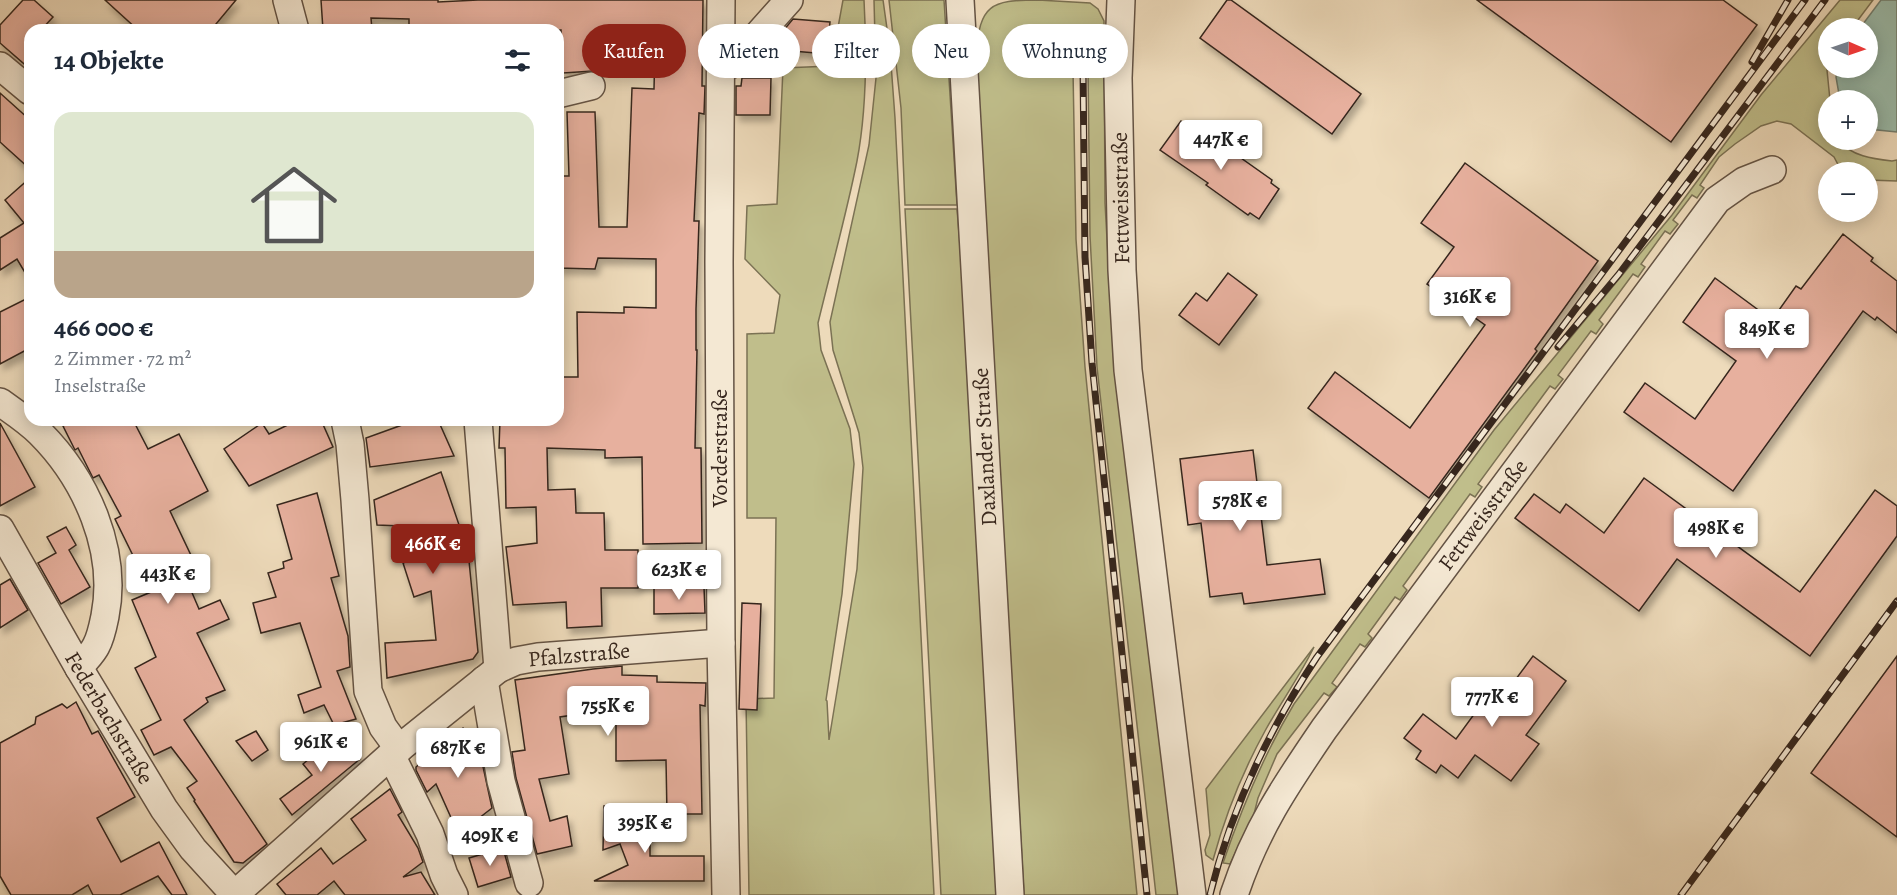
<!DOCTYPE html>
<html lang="de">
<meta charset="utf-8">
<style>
body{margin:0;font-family:Alegreya,serif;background:#f2f2f3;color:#1f2937;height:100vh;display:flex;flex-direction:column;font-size:22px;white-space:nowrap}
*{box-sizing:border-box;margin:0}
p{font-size:20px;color:#747a83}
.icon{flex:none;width:33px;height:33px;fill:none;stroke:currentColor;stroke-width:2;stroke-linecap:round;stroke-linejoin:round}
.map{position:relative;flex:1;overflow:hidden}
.details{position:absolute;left:24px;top:24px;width:540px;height:402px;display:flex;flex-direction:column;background:#fff;border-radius:18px;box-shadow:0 3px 15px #0003}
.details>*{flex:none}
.top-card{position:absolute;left:582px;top:24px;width:570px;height:54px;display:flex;gap:12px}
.needle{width:39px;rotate:92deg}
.buttons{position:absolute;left:1818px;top:18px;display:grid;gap:12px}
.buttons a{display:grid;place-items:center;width:60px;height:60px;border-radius:50%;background:#fff;box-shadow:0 3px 15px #0003;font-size:30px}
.price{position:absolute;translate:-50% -51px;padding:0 14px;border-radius:6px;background:#fff;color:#222;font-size:20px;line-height:39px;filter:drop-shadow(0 2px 3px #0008)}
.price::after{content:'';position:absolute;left:50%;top:36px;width:18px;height:14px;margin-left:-9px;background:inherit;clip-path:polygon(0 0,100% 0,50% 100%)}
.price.current{background:#8f2418;color:#fff}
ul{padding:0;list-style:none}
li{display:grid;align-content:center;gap:12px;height:318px;padding:0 30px}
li+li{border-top:2px solid #e0e1e3}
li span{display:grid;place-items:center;height:186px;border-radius:18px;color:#555}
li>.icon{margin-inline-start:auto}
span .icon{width:108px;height:108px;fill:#fffc;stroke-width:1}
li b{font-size:26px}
h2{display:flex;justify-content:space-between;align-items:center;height:72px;padding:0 30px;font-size:26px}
.tag{padding:0 21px;border-radius:27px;background:#fff;box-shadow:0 3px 15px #0003;font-size:21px;line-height:54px}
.tag.current{background:#8f2418;color:#fff}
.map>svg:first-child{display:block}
.green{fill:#c0be8b;stroke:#7b7254;stroke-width:1.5}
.water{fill:#9bbcab;stroke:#738072;stroke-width:1.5}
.building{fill:#e7b09e;stroke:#36261d;stroke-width:1.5;filter:url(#shadow)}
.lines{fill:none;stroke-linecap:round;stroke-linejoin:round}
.minor-casing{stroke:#645344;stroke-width:30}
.minor{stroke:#f4e8d3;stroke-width:27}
.rail-casing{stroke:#36261d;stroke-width:7}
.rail{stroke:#f4e8d3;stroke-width:4.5;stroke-dasharray:14;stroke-linecap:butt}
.labels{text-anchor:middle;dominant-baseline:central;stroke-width:5;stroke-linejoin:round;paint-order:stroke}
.street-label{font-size:22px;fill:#36261d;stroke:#f4e8d3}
</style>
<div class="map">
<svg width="1897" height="895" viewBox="0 0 1897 895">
<defs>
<filter id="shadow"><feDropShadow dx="3.5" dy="6" stdDeviation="3" flood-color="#0004"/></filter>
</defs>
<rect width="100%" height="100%" fill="#eedbbb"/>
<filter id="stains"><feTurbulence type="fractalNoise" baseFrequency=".00333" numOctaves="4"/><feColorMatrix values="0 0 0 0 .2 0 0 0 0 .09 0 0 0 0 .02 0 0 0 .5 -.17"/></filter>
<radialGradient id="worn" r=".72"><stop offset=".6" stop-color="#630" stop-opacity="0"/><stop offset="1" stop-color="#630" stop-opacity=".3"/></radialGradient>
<g class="green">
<path d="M843,0h21c3,54 3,108 -7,161 -11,55 -26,108 -39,162l3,27 29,79 4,35 -12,130 -16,106 1,1 2,39 28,-171 6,-101 -4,-35 -26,-83 -3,-28 39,-177 7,-67 -2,-78h9l7,50 5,68 39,777h-185l-3,-196 28,-1 2,-180h-29v-184l27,-1 6,-38 -35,-36 2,-53 30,-2 6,-136 48,-2z"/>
<polygon points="889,0 944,0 957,205 905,205 901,108"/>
<path d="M1038,0l52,3 8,6 6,12 1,182 9,162 65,530h-23l-59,-528 -7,-131 -2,-167 -15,1 3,169 9,128 52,528h-113l-48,-841c4,-49 14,-54 62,-54z"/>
<path d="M1840,0h33l-21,28h-24l-1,42 3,30 -2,40h11c11,16 35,19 53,21l5,-1v21l-29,-1v-8h-26l-8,-15 -43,-33 -14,-3 -16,5 -26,18 -16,13 -19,28 4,3 -7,10 -5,-3 -19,25 5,4 -8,10 -5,-3 -24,33 4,3 -7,10 -5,-3 -34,46 4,4 -7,10 -5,-3 -33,44 5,4 -8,10 -5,-3 -72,98 4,3 -7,10 -5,-3 -67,92 4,4 -7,10 -5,-3 -27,37 4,4 -7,9 -5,-3 -28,39 5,4 -8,9 -5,-3 -47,61 -19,44 -4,16 -24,50 -7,-1c19,-56 41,-109 71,-159l200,-274 178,-215 89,-120z"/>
<path d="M905,209h52c19,228 25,457 41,686h-57z"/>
<path d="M1314,647c-14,29 -33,55 -49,84 -22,40 -40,85 -52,129l-7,-5 -1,-5 5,-15 -4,-46z"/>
</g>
<polygon class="water" points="1881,0 1897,0 1897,132 1868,129 1868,100 1840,100 1836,77 1838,68 1868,68 1868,28 1860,28"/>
<g class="building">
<polygon points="23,0 34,0 53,17 41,30 30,30 30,69 0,43 0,25"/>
<polygon points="105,0 236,0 211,30 138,30"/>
<polygon points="321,0 438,0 438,2 478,0 703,0 702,86 705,86 704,114 699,113 694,221 699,221 696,309 696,350 697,350 695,448 701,448 702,543 643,544 642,457 605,458 605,450 547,448 548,490 575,489 576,513 604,513 605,550 638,550 638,588 601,588 602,626 567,628 566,602 513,605 506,547 537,543 536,507 506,508 505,448 499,448 500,420 558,420 560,377 578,377 577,312 624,313 624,307 656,308 656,259 598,258 595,269 558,268 558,176 569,176 567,112 595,112 599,227 627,227 632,88 654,89 655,47 592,49 593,71 563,73 561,30 409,30 409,19 371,18 372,30 323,30"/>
<polygon points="1227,0 1231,0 1361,94 1332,134 1200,38"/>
<polygon points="1477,0 1723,0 1757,25 1671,142"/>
<polygon points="793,19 830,22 827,54 781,50 783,31"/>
<polygon points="742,78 771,78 770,115 736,115 736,86 741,86"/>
<polygon points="0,93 30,120 30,169 0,142"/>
<polygon points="1181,121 1228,154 1231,151 1272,180 1271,183 1279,189 1259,219 1250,213 1248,215 1206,185 1208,183 1160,150"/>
<polygon points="1465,163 1598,261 1535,349 1537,351 1429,498 1308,408 1335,372 1410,428 1485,325 1427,284 1454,247 1421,223"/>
<polygon points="30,178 30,281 17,259 0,270 0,238 24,223 5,200"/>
<polygon points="1843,234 1873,258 1871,261 1897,281 1897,333 1877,317 1875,320 1863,311 1733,491 1624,412 1645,383 1695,419 1736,361 1683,322 1715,278 1772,320 1796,286 1801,289"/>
<polygon points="1228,273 1257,295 1219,345 1179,315 1196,293 1207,301"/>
<polygon points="30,297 30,348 0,364 0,312"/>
<polygon points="74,420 133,420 148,449 179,434 208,491 170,511 197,568 184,574 199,609 220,600 229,619 197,633 225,690 206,698 208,702 184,720 267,844 243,863 234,862 194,801 195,800 187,788 197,781 171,747 154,755 141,730 161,720 135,668 156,657 132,600 151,592 115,519 121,516 99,475 93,478 78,448 75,450 63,426"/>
<polygon points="298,420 321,420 333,447 249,486 224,449 262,423 269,434"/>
<polygon points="399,420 438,420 454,456 370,467 366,438 402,425"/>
<polygon points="0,423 35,487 0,506"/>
<polygon points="1253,450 1267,565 1320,559 1325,594 1244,604 1242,593 1210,597 1201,523 1188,525 1180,459"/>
<polygon points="441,472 471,560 469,561 478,652 473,659 387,678 385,643 436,640 431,591 414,597 403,563 414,559 402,526 377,525 374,500"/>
<polygon points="1644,478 1800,592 1875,490 1897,506 1897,536 1810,656 1677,559 1639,611 1515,518 1534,494 1560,513 1566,504 1604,533"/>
<polygon points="317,493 339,576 331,578 348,636 350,667 337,671 356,719 334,725 324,705 304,713 298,695 321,687 300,623 261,633 253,603 276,597 268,573 284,568 283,562 292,559 277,505"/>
<polygon points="66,527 76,545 69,550 90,587 61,604 38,563 56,553 47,537"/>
<polygon points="10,579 28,610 0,628 0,585"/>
<polygon points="704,587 705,613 654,614 654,588"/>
<polygon points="742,603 761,604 757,710 739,709"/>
<polygon points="1533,656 1566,681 1526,735 1539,744 1511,781 1475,755 1458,778 1441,765 1436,773 1416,759 1421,751 1404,738 1423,714 1456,739 1483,702 1493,710"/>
<polygon points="1897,656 1897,837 1811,773"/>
<polygon points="622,666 622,675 657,676 657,682 706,683 705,706 700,705 702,814 667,814 666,760 616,761 616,703 572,709 573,715 560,717 569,774 539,779 550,821 567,816 572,846 537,854 516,778 512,752 525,750 515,680 593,669"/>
<polygon points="76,702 92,734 98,731 135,797 97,818 121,862 159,842 187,895 172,895 158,876 120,895 93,895 88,885 72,895 11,895 0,876 0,743 35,724 36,717 62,704 67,708"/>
<polygon points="463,728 479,748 492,808 461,832 457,819 453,822 436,784 427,792 416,770 416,767"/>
<polygon points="256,731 268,750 252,761 236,741"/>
<polygon points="339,734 360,759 292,815 280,799 312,775 303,764"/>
<polygon points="390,789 402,812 398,815 418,848 423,862 403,877 421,872 435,895 345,895 334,881 317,895 286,895 277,884 321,848 333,864 366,840 351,819"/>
<polygon points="604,806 627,807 626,829 650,830 650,856 704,856 704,881 594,881 628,865 620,844 603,850"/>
<polygon points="503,848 511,877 478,887 469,858"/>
</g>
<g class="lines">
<defs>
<g id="minor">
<polyline points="287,0 295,30"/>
<polyline points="721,0 719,262 721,643 726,895"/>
<polyline points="960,0 1010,895"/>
<polyline points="1121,0 1118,78 1122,270 1128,370 1192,895"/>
<polyline points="722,64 732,64 789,0"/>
<polyline points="0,66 30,91"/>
<polyline points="558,94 591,86"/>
<path d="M0,402c14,10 28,19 40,31 46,46 78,117 65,183 -2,10 -4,21 -9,30 -4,8 -12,15 -17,22"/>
<polyline points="345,420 350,444 355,500 368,691 383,727 399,749"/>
<polyline points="478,420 498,669"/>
<polyline points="0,529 79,668 164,809 193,849 235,895"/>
<polyline points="484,680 501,781 529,883"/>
<polyline points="391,755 430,834 444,875 454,895"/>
<polyline points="234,895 391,755 498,669 516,661 538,657 721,643"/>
<path d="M1234,895c22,-66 51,-109 90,-166l393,-529 27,-19 28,-11"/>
</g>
</defs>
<use href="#minor" class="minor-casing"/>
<use href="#minor" class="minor"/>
<defs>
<g id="rail">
<polyline points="1752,62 1788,0"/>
<polyline points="1083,69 1085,257 1092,363 1147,895"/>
<polyline points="1558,347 1619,274 1825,0"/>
<path d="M1210,895c21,-86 58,-164 107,-238l488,-657"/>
<polyline points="1681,895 1897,601"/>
</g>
</defs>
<use href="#rail" class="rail-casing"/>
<use href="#rail" class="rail"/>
</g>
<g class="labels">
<g class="street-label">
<text transform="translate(1121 198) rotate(-91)">Fettweisstraße</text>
<text transform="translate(985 447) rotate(-93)">Daxlander Straße</text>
<text transform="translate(720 448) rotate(-90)">Vorderstraße</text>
<text transform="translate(1483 515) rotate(-53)">Fettweisstraße</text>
<text transform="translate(579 655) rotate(-5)">Pfalzstraße</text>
<text transform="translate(109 718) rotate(59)">Federbachstraße</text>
</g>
</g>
<rect width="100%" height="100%" filter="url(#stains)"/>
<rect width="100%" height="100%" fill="url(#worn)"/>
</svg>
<div class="buttons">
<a><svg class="needle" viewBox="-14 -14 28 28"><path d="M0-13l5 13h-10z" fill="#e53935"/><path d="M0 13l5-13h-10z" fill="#747a83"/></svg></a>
<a>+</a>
<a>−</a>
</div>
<b class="price" style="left:1221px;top:171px">447K €</b>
<b class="price" style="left:1470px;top:328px">316K €</b>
<b class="price" style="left:1767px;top:360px">849K €</b>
<b class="price" style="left:1240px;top:532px">578K €</b>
<b class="price" style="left:1716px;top:559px">498K €</b>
<b class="price current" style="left:433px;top:575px">466K €</b>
<b class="price" style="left:679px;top:601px">623K €</b>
<b class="price" style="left:168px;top:605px">443K €</b>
<b class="price" style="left:1492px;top:728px">777K €</b>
<b class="price" style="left:608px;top:737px">755K €</b>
<b class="price" style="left:321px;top:773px">961K €</b>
<b class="price" style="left:458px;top:779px">687K €</b>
<b class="price" style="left:645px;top:854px">395K €</b>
<b class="price" style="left:490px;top:867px">409K €</b>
<div class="top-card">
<a class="tag current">Kaufen</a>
<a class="tag">Mieten</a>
<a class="tag">Filter</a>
<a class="tag">Neu</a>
<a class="tag">Wohnung</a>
</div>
<section class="details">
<h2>14 Objekte<svg class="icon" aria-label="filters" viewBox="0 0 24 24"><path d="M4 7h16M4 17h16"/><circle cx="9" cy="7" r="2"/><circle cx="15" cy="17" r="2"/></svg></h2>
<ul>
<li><span style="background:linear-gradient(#dfe7d0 75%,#b9a48a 0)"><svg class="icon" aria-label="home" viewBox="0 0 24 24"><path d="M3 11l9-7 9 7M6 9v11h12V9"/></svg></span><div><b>466 000 €</b><p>2 Zimmer · 72 m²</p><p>Inselstraße</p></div></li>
</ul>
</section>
</div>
